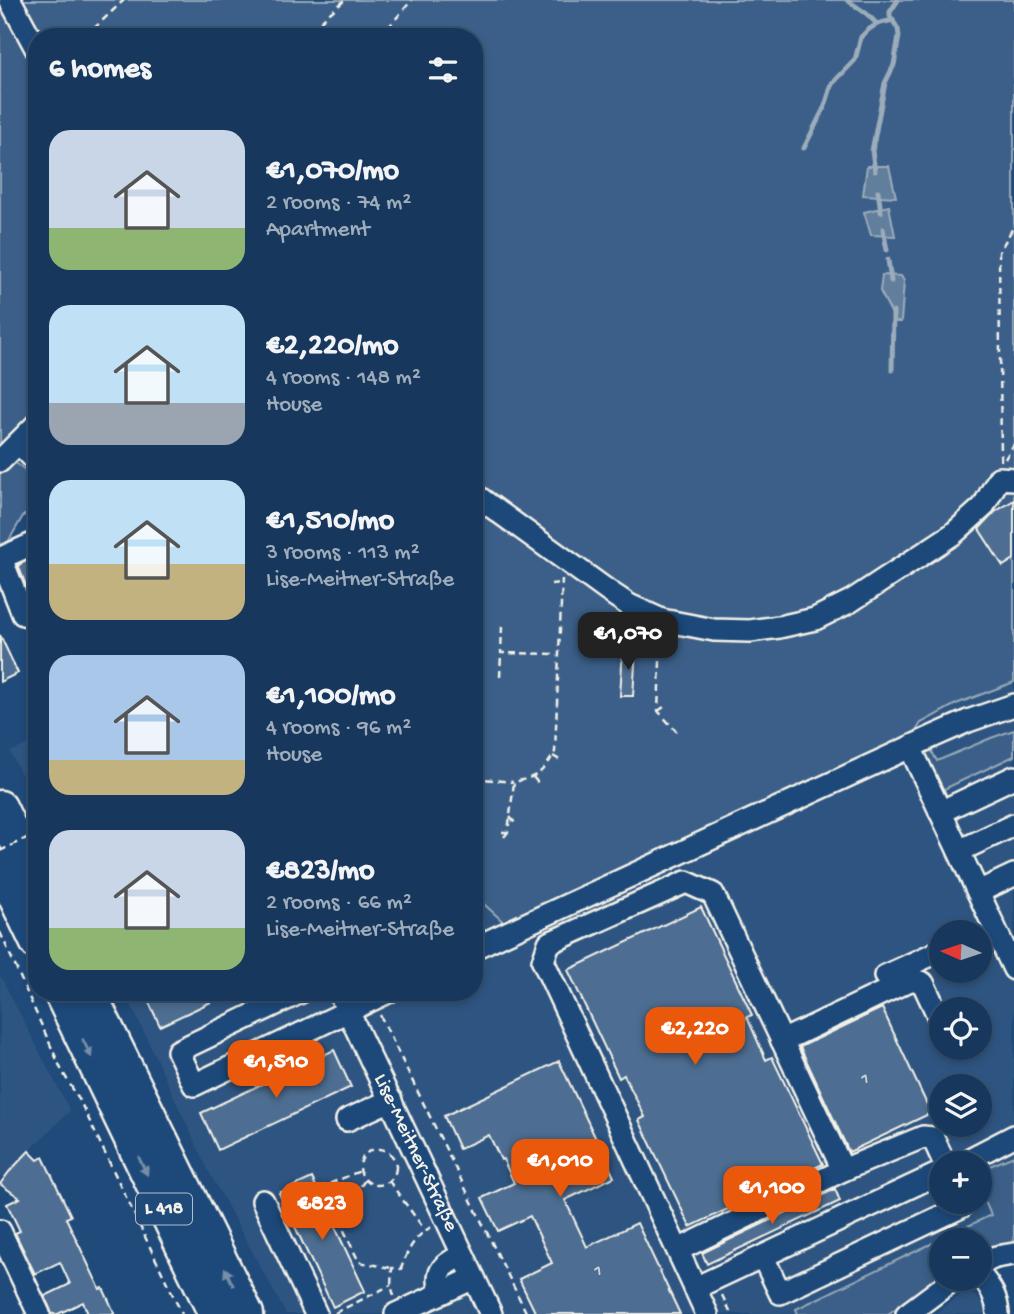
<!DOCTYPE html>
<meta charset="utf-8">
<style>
body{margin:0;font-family:"Gochi Hand",sans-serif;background:#244365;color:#f1f3f6;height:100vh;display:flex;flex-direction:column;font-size:26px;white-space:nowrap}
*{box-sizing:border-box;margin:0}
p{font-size:23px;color:#9eacbb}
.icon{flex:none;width:38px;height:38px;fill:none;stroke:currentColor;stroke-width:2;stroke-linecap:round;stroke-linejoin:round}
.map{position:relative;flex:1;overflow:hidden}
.drawer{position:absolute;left:28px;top:28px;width:455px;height:973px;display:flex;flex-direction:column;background:#17385c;border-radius:28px;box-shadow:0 4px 10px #0003,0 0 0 2px #365272}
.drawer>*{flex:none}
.needle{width:46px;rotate:273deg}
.buttons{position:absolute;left:929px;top:920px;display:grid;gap:14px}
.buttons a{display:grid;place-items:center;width:63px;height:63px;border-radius:50%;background:#17385c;box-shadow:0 4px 10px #0003,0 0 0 2px #365272;font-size:35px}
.price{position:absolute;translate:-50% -60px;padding:0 16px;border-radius:14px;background:#ea580c;color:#fff;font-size:23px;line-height:46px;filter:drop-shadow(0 2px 4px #0008)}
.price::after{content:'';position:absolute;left:50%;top:42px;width:21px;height:16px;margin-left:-10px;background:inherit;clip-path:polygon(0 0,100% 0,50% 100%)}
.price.active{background:#222;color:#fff}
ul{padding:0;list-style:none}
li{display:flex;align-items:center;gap:21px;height:175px;padding:0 21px}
li span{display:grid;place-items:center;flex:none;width:196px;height:140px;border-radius:21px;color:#555}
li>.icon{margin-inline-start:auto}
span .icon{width:84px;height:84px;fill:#fffc;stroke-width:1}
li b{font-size:30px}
h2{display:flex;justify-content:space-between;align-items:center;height:84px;padding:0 21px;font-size:30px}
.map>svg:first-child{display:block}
.built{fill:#2d5581;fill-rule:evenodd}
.green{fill:#3a5f88;stroke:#97a8b8;stroke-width:2}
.water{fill:#627e9d;stroke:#9cacbb;stroke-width:2}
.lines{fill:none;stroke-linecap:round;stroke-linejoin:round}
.stream{stroke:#9cacbb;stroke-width:5}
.building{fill:#4d6e92;stroke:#f4f1e8;stroke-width:2}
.minor-casing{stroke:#f4f1e8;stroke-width:26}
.highway-casing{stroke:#f4f1e8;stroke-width:37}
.path{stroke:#f4f1e8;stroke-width:2.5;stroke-dasharray:7 5;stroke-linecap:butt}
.minor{stroke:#1f4a7a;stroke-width:21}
.highway{stroke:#1f4a7a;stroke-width:32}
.path-bridge{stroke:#f4f1e8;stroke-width:2.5;stroke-dasharray:7 5;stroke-linecap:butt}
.oneway{fill:#748da6}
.labels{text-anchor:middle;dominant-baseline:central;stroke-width:6;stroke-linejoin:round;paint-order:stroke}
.number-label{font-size:18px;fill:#cad0d2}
.shield{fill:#1f4a7a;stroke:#b4bfc7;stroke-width:2}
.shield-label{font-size:19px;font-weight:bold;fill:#f4f1e8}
.street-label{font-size:21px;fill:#f4f1e8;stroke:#1f4a7a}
</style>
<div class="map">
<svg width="1014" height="1314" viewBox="0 0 1014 1314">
<rect width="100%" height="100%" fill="#1f4a7a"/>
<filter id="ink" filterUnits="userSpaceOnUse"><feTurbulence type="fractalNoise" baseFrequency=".0143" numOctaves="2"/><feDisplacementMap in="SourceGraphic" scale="14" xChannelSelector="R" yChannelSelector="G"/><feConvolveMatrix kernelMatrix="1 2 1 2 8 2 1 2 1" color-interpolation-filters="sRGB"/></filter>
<g filter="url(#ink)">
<g class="built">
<path d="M1014,682v474l-34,14v-6h-38v38h38v-12l11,25 -194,94 1,5h-294l-151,-322h121v-97l27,24 420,-196 36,-19zM942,933h38v38h-38zM942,1010h38v38h-38zM942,1087h38v38h-38z"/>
<polygon points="37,740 37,806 10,752"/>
<polygon points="0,975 70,1111 0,1179"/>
<polygon points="125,992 325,992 371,1091 483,1314 286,1314 208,1170"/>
<polygon points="964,1292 970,1293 976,1296 983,1305 986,1314 935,1314"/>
</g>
<g class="green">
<polygon points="19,0 1014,0 1014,682 956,704 921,723 914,734 508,926 474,895 474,37 40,37"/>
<polygon points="0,3 37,68 37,407 0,446"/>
<polygon points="0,451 37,479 37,508 23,516 0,556"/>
<polygon points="1014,730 1014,756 944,789 948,799 943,798 921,751 928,744 937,761 991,738"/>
<polygon points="1014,1156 1014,1244 980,1255 980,1241 942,1241 941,1275 888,1314 798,1314 796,1309 991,1215 980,1190 980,1170"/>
</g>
<g class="water">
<polygon points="867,166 889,166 896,197 863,195"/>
<polygon points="889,206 895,236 871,235 864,212"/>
<polygon points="882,275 901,276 904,281 901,322 896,322 880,291"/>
</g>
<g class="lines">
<g class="stream">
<polyline points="847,0 867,14 877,24"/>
<polyline points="804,148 825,106 832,84 855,60 861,37 868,30 877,24 893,20"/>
<polyline points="875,171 872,151 885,83 894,65 899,36 898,29 890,16 890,12 898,0"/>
<polyline points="878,191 881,212"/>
<polyline points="883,229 887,250"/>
<polyline points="888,260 891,281"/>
<polyline points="892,370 893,312"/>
</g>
</g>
<g class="building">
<polygon points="1014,500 1014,559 1003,566 979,529 995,512"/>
<polygon points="37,556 37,604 33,603 18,565"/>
<polygon points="0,635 18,673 0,682"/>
<polygon points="623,648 636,649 633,696 620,696"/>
<polygon points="701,907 752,1015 747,1017 766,1060 772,1057 823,1164 690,1227 639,1120 645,1117 624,1075 619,1078 568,970"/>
<polygon points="144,992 232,992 160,1026"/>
<polygon points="882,1008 931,1113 849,1152 800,1047"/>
<polygon points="334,1050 351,1087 218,1150 201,1113"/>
<polygon points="559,1061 614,1177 565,1200 587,1247 637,1223 680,1314 536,1314 519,1279 552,1263 530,1216 498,1231 482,1198 514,1183 503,1159 501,1160 489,1135 459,1149 444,1116"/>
<polygon points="29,1151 38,1160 43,1157 71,1216 66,1218 100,1289 103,1288 115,1314 88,1314 83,1302 58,1314 52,1314 45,1296 70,1284 60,1262 35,1274 15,1233 20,1231 7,1204 20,1198 0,1184 9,1172"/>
<polygon points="312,1178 365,1291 333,1307 279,1193"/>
<polygon points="835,1189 840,1201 707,1264 702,1253"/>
</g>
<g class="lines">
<defs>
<g id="minor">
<polyline points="10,0 37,50"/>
<polyline points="19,443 37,462"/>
<polyline points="0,461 37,424"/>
<polyline points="474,494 608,591 629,605 662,620 714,630 750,631 779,627 815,619 851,601 953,534 983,507 999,478 1014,479"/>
<polyline points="37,542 1,558 23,614 37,618"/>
<polyline points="910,747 1014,969"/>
<polyline points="940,812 1014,777"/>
<polyline points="959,851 1014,825"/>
<polyline points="978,892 1014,875"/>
<polyline points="474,948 934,736 968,721 1014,705"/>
<polyline points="885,976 942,950"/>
<polyline points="301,992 178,1051 194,1085 388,992"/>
<path id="s1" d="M339,992l152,322"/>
<polyline points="782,1041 912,979 923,983 942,1024"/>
<polyline points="347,1120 391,1100"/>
<polyline points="960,1164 1014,1136"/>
<polyline points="843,1170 923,1137 933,1138 945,1164"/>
<polyline points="263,1201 316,1314"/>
<polyline points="0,1231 39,1314"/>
<polyline points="678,1250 843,1170 713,894 686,882 549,943 543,961 695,1288"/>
<polyline points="763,1257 780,1293 961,1207 965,1202"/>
<polyline points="980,1263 996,1257 1014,1254"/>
<path d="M980,1275c11,12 17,23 18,39"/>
<path d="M442,1293c-9,-23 3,-29 21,-38"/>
<polyline points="396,1314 474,1278"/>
<polyline points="707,1314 695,1288 942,1172"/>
<polyline points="907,1314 954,1279"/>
</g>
<g id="highway">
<polyline points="0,807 37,884"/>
<polyline points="0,866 37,943"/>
<polyline points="60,992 215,1314"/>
<polyline points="89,992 247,1314"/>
</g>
</defs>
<use href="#minor" class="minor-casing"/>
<use href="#highway" class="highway-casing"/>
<g class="path">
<polyline points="85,37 124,0"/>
<polyline points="302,37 345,0"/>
<polyline points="380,37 412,0"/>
<polyline points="1005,459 1014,444"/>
<polyline points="1001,461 999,252 1014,226"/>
<polyline points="551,584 562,583"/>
<polyline points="502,626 501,653 559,654"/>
<polyline points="661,637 658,711 677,732"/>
<polyline points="500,677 501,653"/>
<polyline points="658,711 664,707"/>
<polyline points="553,756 563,762"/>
<polyline points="533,777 539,784"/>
<polyline points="474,778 513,782"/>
<polyline points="480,779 481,769"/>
<polyline points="510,817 515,823"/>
<path d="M502,832h6l6,-50c23,-5 29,-9 41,-30l7,-173"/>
<polyline points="504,837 508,832"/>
<polyline points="0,932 62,1071 80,1101 182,1314"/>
<polyline points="380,1015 527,1314"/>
<circle cx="378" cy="1167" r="18"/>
<polyline points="365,1180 338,1218 359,1262 392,1268"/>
<polyline points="389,1181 424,1229"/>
<polyline points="319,1188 360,1171"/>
<polyline points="722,1295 731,1314"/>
<path d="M394,1296l-3,-11 1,-17 9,1c6,-18 13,-32 30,-42"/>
<polyline points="335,1313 391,1285"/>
</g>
<use href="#minor" class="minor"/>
<use href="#highway" class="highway"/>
<polyline class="path-bridge" points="0,851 37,833"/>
</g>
<defs><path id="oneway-solid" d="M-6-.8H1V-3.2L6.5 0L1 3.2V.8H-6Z" transform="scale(1.75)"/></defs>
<g class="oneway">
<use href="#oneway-solid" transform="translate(87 1048) rotate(64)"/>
<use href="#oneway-solid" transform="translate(143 1166) rotate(64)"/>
<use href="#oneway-solid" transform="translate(229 1277) rotate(-116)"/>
</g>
</g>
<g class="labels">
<g class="number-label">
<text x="865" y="1079">1</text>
<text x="598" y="1271">1</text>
</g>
<rect class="shield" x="136" y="1193.5" width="56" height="31" rx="5"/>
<g class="shield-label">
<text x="164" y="1209">L 418</text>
</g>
<g class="street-label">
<text stroke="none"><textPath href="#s1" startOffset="178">Lise-Meitner-Straße</textPath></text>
</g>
</g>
</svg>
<div class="buttons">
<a><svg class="needle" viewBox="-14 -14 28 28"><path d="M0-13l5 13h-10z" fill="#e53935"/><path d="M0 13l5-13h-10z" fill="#9eacbb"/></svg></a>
<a><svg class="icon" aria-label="locate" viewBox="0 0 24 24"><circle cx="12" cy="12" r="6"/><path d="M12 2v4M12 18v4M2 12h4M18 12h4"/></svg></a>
<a><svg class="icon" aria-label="layers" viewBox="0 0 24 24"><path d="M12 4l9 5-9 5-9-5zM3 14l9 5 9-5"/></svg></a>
<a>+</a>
<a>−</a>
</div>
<b class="price active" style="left:628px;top:672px">€1,070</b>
<b class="price" style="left:695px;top:1067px">€2,220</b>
<b class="price" style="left:276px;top:1100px">€1,510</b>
<b class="price" style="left:560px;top:1199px">€1,010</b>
<b class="price" style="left:772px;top:1226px">€1,100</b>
<b class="price" style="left:322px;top:1242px">€823</b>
<section class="drawer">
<h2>6 homes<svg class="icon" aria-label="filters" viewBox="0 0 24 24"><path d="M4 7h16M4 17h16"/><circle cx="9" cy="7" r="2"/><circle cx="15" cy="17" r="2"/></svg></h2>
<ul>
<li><span style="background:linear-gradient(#c9d6e8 70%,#8fb573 0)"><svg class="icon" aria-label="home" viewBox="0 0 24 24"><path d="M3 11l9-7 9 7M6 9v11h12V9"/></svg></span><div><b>€1,070/mo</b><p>2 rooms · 74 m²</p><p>Apartment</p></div></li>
<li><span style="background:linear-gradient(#bfe0f5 70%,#9aa5b1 0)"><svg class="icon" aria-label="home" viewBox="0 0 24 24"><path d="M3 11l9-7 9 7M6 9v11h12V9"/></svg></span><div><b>€2,220/mo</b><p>4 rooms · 148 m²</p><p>House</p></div></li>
<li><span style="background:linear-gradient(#bfe0f5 60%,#c2b280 0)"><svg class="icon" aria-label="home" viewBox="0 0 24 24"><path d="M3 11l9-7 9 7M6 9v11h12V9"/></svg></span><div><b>€1,510/mo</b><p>3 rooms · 113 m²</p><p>Lise-Meitner-Straße</p></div></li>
<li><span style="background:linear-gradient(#a9c7e8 75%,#c2b280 0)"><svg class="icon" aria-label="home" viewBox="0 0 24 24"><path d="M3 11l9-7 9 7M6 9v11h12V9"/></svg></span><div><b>€1,100/mo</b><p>4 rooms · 96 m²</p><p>House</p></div></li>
<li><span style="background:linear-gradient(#c9d6e8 70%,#8fb573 0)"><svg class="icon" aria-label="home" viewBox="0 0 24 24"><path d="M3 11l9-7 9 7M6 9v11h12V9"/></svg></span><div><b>€823/mo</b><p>2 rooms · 66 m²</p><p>Lise-Meitner-Straße</p></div></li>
</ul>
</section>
</div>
